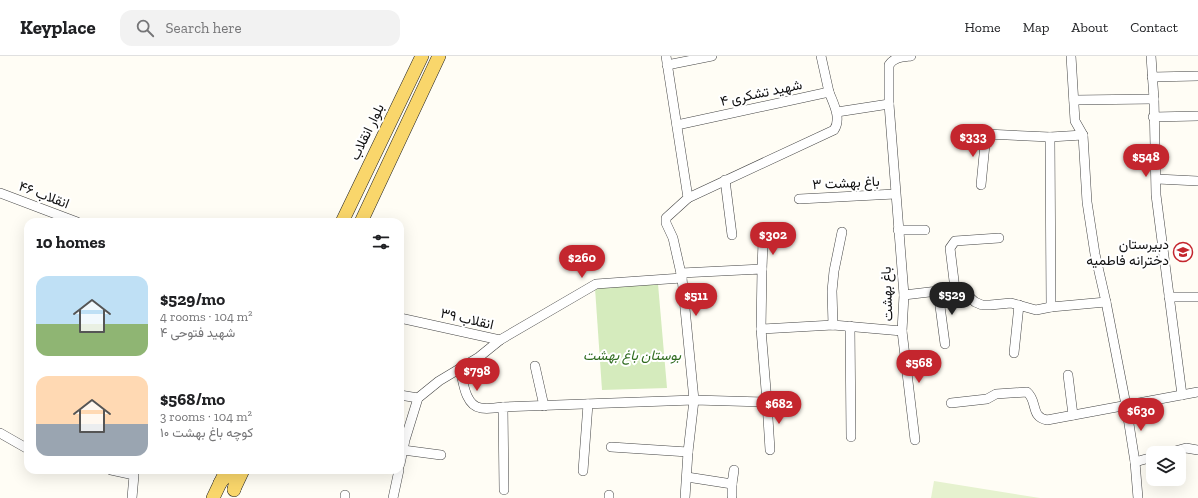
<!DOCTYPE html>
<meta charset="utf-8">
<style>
body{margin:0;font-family:"Zilla Slab",Vazirmatn,serif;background:#f2f2f2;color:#202124;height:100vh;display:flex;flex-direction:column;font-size:15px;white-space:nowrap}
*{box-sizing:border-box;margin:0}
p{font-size:13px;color:#757577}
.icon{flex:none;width:22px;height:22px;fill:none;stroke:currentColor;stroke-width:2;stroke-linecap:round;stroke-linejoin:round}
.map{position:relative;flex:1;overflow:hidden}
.side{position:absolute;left:24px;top:162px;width:380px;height:256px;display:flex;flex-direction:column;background:#fff;border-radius:12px;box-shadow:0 4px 16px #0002}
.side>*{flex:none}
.tools{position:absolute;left:1146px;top:390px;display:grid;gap:8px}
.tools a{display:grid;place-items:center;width:40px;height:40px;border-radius:8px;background:#fff;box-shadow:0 4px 16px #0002;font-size:20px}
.price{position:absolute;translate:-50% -34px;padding:0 9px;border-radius:14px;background:#c4262e;color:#fff;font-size:13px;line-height:26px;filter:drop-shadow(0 1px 2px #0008)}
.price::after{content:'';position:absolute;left:50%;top:24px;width:12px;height:9px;margin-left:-6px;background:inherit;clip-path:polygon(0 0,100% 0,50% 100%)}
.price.selected{background:#222;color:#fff}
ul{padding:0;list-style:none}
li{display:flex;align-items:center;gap:12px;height:100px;padding:0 12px}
li span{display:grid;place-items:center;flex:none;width:112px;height:80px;border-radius:12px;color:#555}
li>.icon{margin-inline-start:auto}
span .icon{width:48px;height:48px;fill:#fffc;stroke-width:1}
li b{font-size:17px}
h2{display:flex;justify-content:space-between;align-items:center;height:48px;padding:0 12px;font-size:17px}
header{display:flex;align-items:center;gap:24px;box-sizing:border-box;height:56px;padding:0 20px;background:#fff;border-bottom:1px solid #e0e0e0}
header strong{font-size:19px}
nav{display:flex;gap:22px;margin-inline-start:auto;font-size:14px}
.search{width:280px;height:36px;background:#f2f2f2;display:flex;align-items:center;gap:10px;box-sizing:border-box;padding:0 14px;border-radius:12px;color:#757577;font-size:15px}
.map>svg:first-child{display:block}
.green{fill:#d5ebbd}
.pitch{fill:#e6f2cf}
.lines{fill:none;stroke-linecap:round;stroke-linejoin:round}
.minor-casing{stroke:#444;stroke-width:10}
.primary-casing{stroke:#222;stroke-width:14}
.minor{stroke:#fff;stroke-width:9}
.primary{stroke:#f9d66b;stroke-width:13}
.labels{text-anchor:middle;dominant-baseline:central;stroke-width:4;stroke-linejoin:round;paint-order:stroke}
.street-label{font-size:14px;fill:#111;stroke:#fff}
.poi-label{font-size:14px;fill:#111;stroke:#fff;text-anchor:end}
.park-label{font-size:14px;font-style:italic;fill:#2f6b1f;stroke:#fff}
</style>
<header>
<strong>Keyplace</strong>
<div class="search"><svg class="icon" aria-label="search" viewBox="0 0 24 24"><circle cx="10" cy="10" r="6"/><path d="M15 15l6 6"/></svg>Search here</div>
<nav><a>Home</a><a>Map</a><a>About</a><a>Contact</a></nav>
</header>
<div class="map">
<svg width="1198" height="442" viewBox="0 0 1198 442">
<rect width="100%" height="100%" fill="#fffdf5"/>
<polygon class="green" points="658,228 667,332 602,334 595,232"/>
<polygon class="pitch" points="934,425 1040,442 931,442"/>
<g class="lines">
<defs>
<g id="minor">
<polyline points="666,0 688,142 666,162 666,167 673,182 682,222 694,344 688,396 685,442"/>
<polyline points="821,0 829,36"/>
<polyline points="1071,0 1075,65 1083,79 1087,146 1095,198 1106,246 1126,349 1135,406 1138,442"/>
<polyline points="1151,0 1154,43 1156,139 1182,339"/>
<polyline points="667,9 712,0"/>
<polyline points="1152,21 1198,20"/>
<polyline points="1074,44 1154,43"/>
<polyline points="837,56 889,48"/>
<polyline points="1153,61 1198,60"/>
<path d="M677,69l152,-33c4,11 13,26 5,38l-146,68"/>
<polyline points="1050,81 1051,251"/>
<polyline points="1157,123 1198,125"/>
<polyline points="725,124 732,179"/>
<polyline points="981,129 986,78 1050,81 1083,79"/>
<polyline points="0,137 77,166"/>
<polyline points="799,143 895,138"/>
<polyline points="898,174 925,174"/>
<polyline points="762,213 763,186"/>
<polyline points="955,233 950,192 955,185 999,182"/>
<polyline points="938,235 945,288"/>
<polyline points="904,239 955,233 964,236 975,246 982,249 990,249 1011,247 1036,254 1051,251 1106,246"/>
<polyline points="1169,241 1198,241"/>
<polyline points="400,262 500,284"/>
<polyline points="833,269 832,235 834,215 842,176"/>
<polyline points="850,270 851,381"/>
<path d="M761,273l72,-4 69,6 2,-36 -15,-191v-39c5,-8 14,-8 22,-9"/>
<polyline points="902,275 915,384"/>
<polyline points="1014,297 1019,249"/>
<polyline points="535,310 544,350"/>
<path d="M460,312c3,13 5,38 21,40 6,1 15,0 22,-1"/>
<polyline points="1068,319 1073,359"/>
<polyline points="400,339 418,342"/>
<polyline points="767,346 770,394"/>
<path d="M951,347l36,-4 9,-5 31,-2c11,9 3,25 20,28l151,-28"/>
<polyline points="0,377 28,393"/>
<polyline points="611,391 688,396"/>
<polyline points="403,394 441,399"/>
<polyline points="1168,397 1186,392 1198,394"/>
<polyline points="1135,406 1153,401"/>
<polyline points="400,408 405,384 418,342 439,325 479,301 500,284 596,228 682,222"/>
<polyline points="111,414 134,419 132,442"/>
<polyline points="583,415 588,348"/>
<polyline points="687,421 732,428 734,414"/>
<polyline points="504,434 503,351 694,344 767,346 761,273 762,213 681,217"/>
<polyline points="732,440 732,428"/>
<polyline points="345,442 345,439"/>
<polyline points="393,442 399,414"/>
<polyline points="609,442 609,439"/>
</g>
<g id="primary">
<polyline points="342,166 422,0"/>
<polyline points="361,166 439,0"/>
<polyline points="220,427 226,420 231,419 236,424 234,434"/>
<polyline points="234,433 243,414"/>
<polyline points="213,442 224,419"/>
</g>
</defs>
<use href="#minor" class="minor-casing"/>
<use href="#primary" class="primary-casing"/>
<use href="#minor" class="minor"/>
<use href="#primary" class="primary"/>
</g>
<defs>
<symbol id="school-ring" viewBox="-11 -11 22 22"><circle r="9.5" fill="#fff" stroke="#c4262e" stroke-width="1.5"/><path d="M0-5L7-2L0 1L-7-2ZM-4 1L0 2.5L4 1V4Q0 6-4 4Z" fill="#c4262e"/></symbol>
</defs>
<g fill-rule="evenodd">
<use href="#school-ring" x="1172" y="185" width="22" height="22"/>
</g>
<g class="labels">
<g class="street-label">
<text transform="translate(761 37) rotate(-12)">شهید تشکری ۴</text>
<text transform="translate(367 76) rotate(-64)">بلوار انقلاب</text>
<text transform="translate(846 127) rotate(-3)">باغ بهشت ۳</text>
<text transform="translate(44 139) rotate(21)">انقلاب ۴۶</text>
<text transform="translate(887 238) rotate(-92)">باغ بهشت</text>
<text transform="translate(467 263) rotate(13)">انقلاب ۳۹</text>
</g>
<g class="poi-label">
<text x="1169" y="188">دبیرستان<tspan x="1169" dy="16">دخترانه فاطمیه</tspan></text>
</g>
<g class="park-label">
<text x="632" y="299">بوستان باغ بهشت</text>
</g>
</g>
</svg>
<div class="tools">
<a><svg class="icon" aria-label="layers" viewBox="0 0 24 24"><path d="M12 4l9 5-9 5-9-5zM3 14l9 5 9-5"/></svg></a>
</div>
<b class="price" style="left:973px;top:102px">$333</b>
<b class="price" style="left:1146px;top:122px">$548</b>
<b class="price" style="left:773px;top:200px">$302</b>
<b class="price" style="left:582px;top:223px">$260</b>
<b class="price selected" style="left:952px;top:260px">$529</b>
<b class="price" style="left:696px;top:261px">$511</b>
<b class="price" style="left:919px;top:328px">$568</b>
<b class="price" style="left:477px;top:336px">$798</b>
<b class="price" style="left:779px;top:369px">$682</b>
<b class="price" style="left:1141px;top:376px">$630</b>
<section class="side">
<h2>10 homes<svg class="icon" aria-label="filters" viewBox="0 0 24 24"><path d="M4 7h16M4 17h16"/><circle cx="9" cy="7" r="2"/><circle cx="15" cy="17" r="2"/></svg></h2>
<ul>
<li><span style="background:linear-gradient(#bfe0f5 60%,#8fb573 0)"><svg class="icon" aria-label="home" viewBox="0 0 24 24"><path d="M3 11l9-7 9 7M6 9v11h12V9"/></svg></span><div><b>$529/mo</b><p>4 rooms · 104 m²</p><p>شهید فتوحی ۴</p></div></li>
<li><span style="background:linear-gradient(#ffd9b3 60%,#9aa5b1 0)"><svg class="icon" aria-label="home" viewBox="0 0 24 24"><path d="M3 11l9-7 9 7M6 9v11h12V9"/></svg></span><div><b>$568/mo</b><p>3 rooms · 104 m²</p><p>کوچه باغ بهشت ۱۰</p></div></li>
</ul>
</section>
</div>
